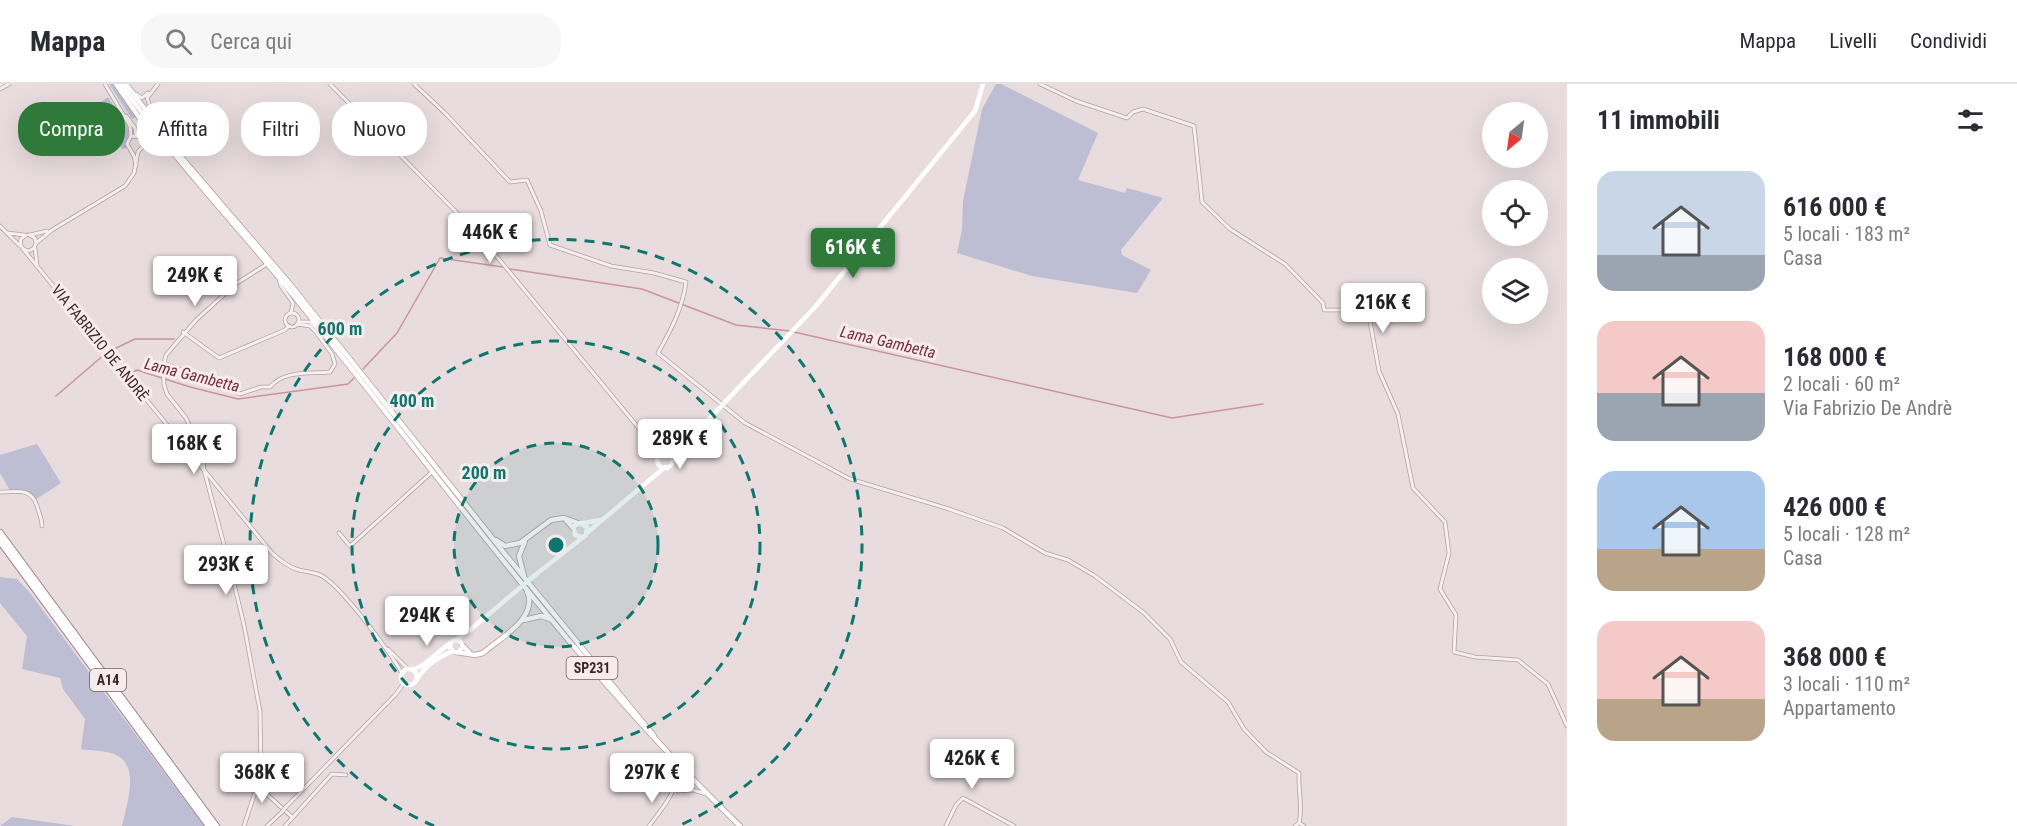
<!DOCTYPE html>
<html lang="it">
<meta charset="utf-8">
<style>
body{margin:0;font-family:"Roboto Condensed",sans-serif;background:#f7f7f7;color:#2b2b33;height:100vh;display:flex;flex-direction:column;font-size:22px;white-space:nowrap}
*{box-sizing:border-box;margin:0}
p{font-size:20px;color:#7c7c81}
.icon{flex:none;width:33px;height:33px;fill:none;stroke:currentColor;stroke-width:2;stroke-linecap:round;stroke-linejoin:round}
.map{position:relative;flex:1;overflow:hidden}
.sheet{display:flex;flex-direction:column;background:#fff;width:450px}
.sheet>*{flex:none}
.top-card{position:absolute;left:18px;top:18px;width:570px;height:54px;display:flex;gap:12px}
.needle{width:39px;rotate:209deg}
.tools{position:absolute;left:1482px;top:18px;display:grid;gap:12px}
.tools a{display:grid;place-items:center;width:66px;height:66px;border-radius:50%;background:#fff;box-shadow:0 6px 24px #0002;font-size:30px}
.price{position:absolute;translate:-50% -51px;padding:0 14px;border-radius:6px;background:#fff;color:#222;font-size:20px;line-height:39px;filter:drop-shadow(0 2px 3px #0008)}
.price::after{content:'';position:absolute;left:50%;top:36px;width:18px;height:14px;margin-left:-9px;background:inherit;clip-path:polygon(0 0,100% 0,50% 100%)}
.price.selected{background:#2f7a3b;color:#fff}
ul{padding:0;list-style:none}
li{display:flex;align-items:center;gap:18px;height:150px;padding:0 30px}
li span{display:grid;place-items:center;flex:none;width:168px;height:120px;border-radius:18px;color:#555}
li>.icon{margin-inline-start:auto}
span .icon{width:72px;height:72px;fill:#fffc;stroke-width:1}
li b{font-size:26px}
h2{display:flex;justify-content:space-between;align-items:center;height:72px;padding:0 30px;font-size:26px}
.tag{padding:0 21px;border-radius:24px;background:#fff;box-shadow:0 6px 24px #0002;font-size:21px;line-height:54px}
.tag.selected{background:#2f7a3b;color:#fff}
header{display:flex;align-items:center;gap:36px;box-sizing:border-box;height:84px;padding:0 30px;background:#fff;border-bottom:2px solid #e1e1e2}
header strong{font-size:28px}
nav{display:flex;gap:33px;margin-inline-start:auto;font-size:21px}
.search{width:420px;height:54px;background:#f7f7f7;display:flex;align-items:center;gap:15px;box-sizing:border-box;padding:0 21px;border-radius:24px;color:#7c7c81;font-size:22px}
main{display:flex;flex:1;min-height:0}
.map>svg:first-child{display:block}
.green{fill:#bdbdd3}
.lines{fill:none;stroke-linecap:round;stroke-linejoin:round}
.stream{stroke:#cc93a1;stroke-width:1.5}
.minor-casing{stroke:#b2a1a4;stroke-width:4.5}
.primary-casing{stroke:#b59b9f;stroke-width:6}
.motorway-casing{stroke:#a08287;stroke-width:8}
.minor{stroke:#f6eff0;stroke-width:3}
.secondary{stroke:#fff;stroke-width:4.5}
.primary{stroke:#fff;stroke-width:4.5}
.motorway{stroke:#fff;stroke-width:6}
.minor-bridge-casing{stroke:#b2a1a4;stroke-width:4.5;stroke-linecap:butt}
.minor-bridge{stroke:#f6eff0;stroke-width:3}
.secondary-bridge{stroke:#fff;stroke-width:4.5}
.ring{fill:none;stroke:#0f766e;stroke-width:3;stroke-dasharray:10 8}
.labels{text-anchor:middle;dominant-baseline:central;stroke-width:6;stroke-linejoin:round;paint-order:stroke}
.shield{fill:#f6ecee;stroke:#776163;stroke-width:1.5}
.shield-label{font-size:14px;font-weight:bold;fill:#402528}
.street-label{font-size:15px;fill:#402528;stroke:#f6ecee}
.water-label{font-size:16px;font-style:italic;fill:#782b3a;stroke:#f6ecee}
.centre{fill:#0f766e;stroke:#f6ecee;stroke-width:3}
.ring-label{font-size:18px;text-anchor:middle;font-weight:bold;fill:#0f766e;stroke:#f6ecee;stroke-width:6;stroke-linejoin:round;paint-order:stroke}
</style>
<header>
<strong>Mappa</strong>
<div class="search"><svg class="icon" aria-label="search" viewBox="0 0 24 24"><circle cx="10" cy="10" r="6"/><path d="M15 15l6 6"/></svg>Cerca qui</div>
<nav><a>Mappa</a><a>Livelli</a><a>Condividi</a></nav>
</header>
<main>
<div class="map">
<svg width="1567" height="742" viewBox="0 0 1567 742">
<rect width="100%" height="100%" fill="#e8dcde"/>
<g class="green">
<polygon points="109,0 114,0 136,33 132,35"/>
<polygon points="996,0 1001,0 1098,49 1078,96 1125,109 1127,104 1163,114 1121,166 1122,171 1151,186 1137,209 1032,192 957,169 962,146 963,117 982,25"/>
<polygon points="108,13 129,45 126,64 122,65 109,42 107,43 97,26 103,21 101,18"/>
<polygon points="37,360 61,399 35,416 31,410 11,408 0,389 0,371"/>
<path d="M0,493l17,2 13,14 174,233h-82c4,-19 18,-58 -4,-70 -9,-6 -27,-5 -37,-7l4,-30 -22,-30 -3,-11 -38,-9 5,-33 -27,-33z"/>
<polygon points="12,733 75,742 0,742"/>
</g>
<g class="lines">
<g class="stream">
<polyline points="510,185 642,205 736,241 790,247"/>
<polyline points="794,248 1172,334 1263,320"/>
<polyline points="112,266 135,255 174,255"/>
<polyline points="363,285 397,249 440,174 503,183"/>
<polyline points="129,290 137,286 190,303 238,315 348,300 354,294"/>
<polyline points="56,312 105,270"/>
</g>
<defs>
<g id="minor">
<polyline points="105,0 130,42 131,52 127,60 134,72 136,81"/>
<polyline points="330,0 464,136 498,174 651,359 657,374"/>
<path d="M414,0l31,29 65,69 17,-2 14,31 9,34 61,21 43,7 32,9c-3,25 -15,48 -28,71l87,70 105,56 99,30 54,19 42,25 23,7 27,16 49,37 26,26 11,23 47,40 16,27 22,23 33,21c-1,17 4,34 0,50"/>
<polyline points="1040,0 1076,17 1127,34 1133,28 1143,25 1194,42 1202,118 1230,145 1285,180 1323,219 1324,226 1368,226 1379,287 1398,330 1413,404 1445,438 1449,469 1440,505 1456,531 1454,568 1475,573 1518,576 1548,600 1567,642"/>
<polyline points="0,1 2,0"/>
<polyline points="0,5 9,0"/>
<polyline points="136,10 142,14 148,9"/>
<polyline points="126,32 135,44 136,51"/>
<polyline points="155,35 147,14 158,0"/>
<polyline points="0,142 20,162"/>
<polyline points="8,149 24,151"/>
<path d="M26,151l-5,4c-2,6 1,11 8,12l5,-3 2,-5 -1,-5 -6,-3"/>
<polyline points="30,151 47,147"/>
<polyline points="36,159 52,146 125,102 134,89 138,68 144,61 141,53 131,52"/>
<polyline points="35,164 37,181"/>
<path d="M23,165l249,304c8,7 16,14 27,17 8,2 16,2 23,6 20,11 67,75 80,97"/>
<polyline points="279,195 281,202 293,219 291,229"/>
<circle cx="292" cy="236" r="7"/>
<polyline points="298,238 310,238 318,245"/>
<polyline points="183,248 219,274 285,246 289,242"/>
<path d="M164,279l76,31 21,-7h9c14,-17 40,-13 60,-15l5,-8 -3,-10 -16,-22 -6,-6 -13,-2"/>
<polyline points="652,360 665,368"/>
<path d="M0,408c17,0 31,-5 37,14 2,7 5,13 5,20"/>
<polyline points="339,449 350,462 432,388"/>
<polyline points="388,565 408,585"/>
<polyline points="263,692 261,705 292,733"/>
<polyline points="677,699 688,692"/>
<polyline points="678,707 693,706 706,710"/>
<polyline points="678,707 684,701 688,692"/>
<polyline points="285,724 396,610 404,599"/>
<polyline points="244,742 261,690 260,627 244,541 230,483 204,386 202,369 186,334 167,310 164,301 163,283 166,271 196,236 237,199 267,180"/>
<polyline points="267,742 282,728"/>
<polyline points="285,742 332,690 346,691"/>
<path d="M649,742c15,-20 33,-38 26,-65"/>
<polyline points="946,742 956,721 963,714 1014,742"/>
<polyline points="1295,742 1299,739 1304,742"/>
</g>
<g id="primary">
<polyline points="116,0 145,42 145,47 138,51"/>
<path d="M121,0c39,56 84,107 128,158 30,35 58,70 86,106 130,163 255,333 405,478"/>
<polyline points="126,0 181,73 290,200 509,475 654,652"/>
<polyline points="145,59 151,54 162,59"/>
<polyline points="566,436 574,445"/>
<polyline points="496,456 505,462 520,459 551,436 564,434 578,439"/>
<polyline points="524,492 519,472 525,457"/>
<polyline points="524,536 541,532 550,535"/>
<polyline points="462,561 469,568"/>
<path d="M456,568l19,3 8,-2c17,-15 56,-35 44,-62"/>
</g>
<g id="motorway">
<polyline points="0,449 216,742"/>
<polyline points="0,457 209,742"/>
</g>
</defs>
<use href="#minor" class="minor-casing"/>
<use href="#primary" class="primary-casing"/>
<use href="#motorway" class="motorway-casing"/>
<use href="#minor" class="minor"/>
<g class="secondary">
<circle cx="665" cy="376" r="8"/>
<polyline points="672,374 816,222 975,27 983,0"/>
<polyline points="583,439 601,436"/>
<polyline points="588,448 665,383"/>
<polyline points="534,492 586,451 587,443 580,439 574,442 575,451 582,453"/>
<circle cx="456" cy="562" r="6"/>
<polyline points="455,556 470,546 515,508"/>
<circle cx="409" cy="593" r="8"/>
<polyline points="413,586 423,581 450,559"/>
<path d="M417,595c9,-14 21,-22 36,-28"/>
</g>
<use href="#primary" class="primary"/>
<use href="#motorway" class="motorway"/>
<defs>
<polyline id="minor-bridge" points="282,728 285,724"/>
</defs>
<use href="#minor-bridge" class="minor-bridge-casing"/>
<use href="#minor-bridge" class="minor-bridge"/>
<polyline class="secondary-bridge" points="515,508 534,492"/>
</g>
<circle cx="556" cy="461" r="102" fill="#0f766e" fill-opacity=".12"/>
<g class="ring">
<circle cx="556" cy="461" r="102"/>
<circle cx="556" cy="461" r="204"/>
<path d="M434 742A306 306 0 1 1 678 742"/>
</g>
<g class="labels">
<g class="shield">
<rect x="566.5" y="573" width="51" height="22" rx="4.5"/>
<rect x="90" y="585" width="36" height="22" rx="4.5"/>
</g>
<g class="shield-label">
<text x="592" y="584">SP231</text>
<text x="108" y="596">A14</text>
</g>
<g class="street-label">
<text transform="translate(100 259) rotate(51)">VIA FABRIZIO DE ANDRÈ</text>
</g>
<g class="water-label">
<text transform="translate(888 258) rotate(13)">Lama Gambetta</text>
<text transform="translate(192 291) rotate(14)">Lama Gambetta</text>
</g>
</g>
<circle cx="556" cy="461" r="9" class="centre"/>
<g class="ring-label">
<text x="340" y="251">600 m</text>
<text x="412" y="323">400 m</text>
<text x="484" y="395">200 m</text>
</g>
</svg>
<div class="tools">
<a><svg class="needle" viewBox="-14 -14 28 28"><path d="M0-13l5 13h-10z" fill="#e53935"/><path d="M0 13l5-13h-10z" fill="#7c7c81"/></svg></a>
<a><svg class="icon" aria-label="locate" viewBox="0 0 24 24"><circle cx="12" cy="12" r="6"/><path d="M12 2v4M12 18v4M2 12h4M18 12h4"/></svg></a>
<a><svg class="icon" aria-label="layers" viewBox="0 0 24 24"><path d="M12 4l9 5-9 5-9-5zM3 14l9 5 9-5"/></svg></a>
</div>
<b class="price" style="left:490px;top:180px">446K €</b>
<b class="price selected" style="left:853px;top:195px">616K €</b>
<b class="price" style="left:195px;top:223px">249K €</b>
<b class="price" style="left:1383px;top:250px">216K €</b>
<b class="price" style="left:680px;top:386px">289K €</b>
<b class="price" style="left:194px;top:391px">168K €</b>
<b class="price" style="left:226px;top:512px">293K €</b>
<b class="price" style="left:427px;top:563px">294K €</b>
<b class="price" style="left:972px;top:706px">426K €</b>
<b class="price" style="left:262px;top:720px">368K €</b>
<b class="price" style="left:652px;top:720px">297K €</b>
<div class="top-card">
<a class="tag selected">Compra</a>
<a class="tag">Affitta</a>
<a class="tag">Filtri</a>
<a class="tag">Nuovo</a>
</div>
</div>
<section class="sheet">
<h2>11 immobili<svg class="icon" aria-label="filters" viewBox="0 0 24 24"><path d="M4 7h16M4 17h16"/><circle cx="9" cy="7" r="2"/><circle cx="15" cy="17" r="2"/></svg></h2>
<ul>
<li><span style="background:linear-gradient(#c9d6e8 70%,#9aa5b1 0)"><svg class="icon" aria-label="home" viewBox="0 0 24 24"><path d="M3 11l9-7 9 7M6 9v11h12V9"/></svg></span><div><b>616 000 €</b><p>5 locali · 183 m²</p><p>Casa</p></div></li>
<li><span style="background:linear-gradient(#f6c9c9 60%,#9aa5b1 0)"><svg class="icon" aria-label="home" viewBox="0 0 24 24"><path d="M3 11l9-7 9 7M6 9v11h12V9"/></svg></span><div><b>168 000 €</b><p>2 locali · 60 m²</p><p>Via Fabrizio De Andrè</p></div></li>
<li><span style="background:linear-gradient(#a9c7e8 65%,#b9a48a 0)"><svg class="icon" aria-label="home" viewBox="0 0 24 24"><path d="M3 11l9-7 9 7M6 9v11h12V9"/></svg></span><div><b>426 000 €</b><p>5 locali · 128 m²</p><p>Casa</p></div></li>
<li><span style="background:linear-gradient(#f6c9c9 65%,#b9a48a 0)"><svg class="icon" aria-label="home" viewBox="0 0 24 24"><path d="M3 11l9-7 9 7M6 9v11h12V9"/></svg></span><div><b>368 000 €</b><p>3 locali · 110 m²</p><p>Appartamento</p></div></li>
</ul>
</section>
</main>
